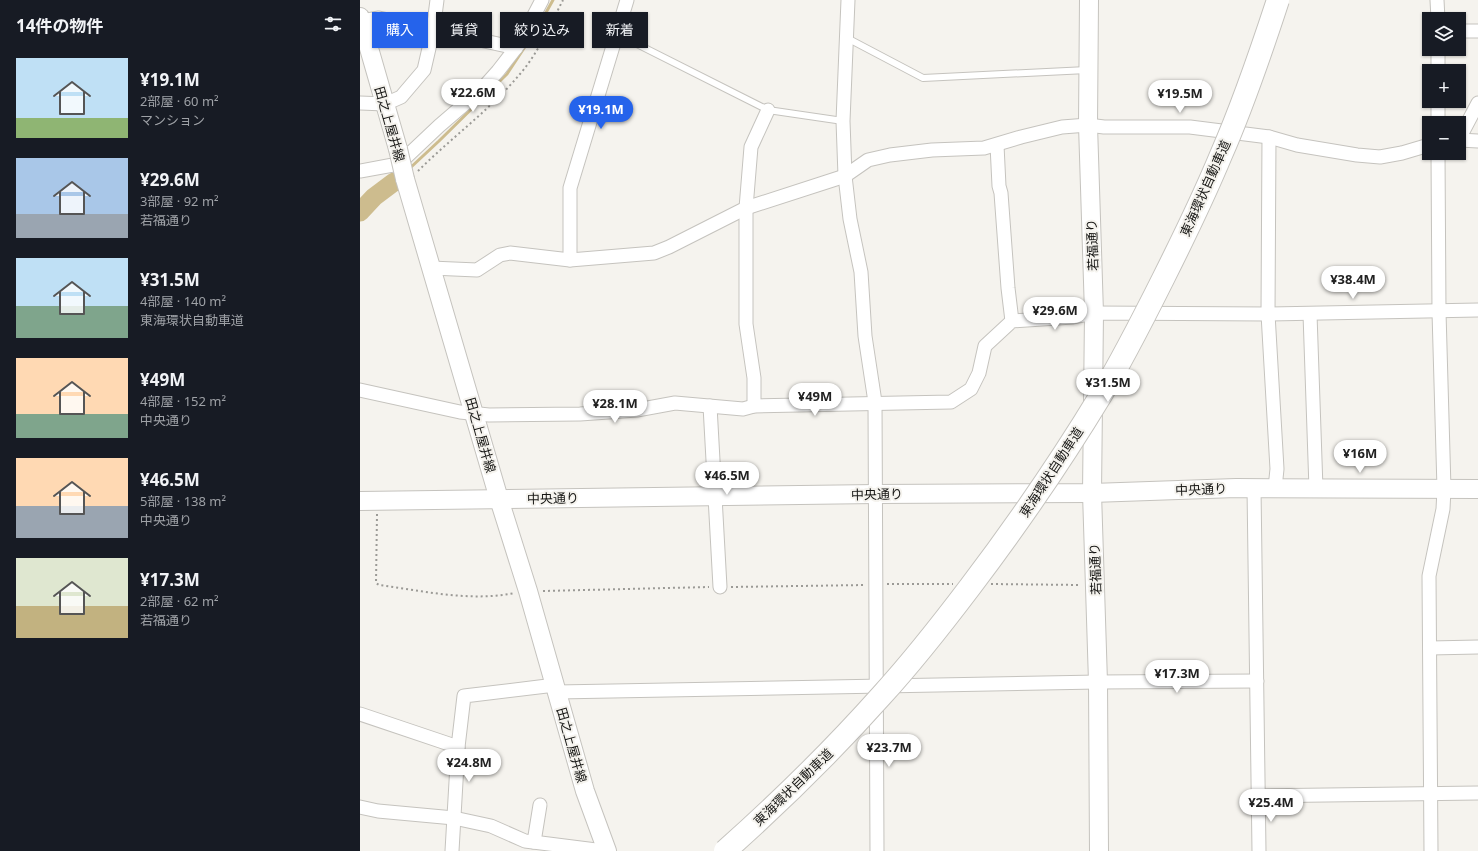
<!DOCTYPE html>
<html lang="ja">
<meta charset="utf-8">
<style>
body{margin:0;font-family:"Noto Sans","Noto Sans JP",sans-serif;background:#242831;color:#f1f3f6;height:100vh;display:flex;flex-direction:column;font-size:15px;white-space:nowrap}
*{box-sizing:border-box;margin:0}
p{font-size:13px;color:#9ea1a6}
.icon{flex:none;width:22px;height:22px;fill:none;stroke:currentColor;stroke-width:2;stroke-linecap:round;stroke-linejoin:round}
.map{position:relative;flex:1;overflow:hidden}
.panel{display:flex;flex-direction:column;background:#171b24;width:360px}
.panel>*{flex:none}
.guide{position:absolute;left:12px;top:12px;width:380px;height:36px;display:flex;gap:8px}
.controls{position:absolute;left:1062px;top:12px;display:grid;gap:8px}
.controls a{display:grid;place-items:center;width:44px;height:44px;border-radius:0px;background:#171b24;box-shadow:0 1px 3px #0004;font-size:20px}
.price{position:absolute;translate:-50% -34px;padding:0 9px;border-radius:14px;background:#fff;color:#222;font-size:13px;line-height:26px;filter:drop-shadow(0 1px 2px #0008)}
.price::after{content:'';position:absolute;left:50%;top:24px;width:12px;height:9px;margin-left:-6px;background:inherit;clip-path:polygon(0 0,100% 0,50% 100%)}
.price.active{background:#2563eb;color:#fff}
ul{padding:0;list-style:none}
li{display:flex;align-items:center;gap:12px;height:100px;padding:0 16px}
li span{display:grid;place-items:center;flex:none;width:112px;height:80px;border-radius:0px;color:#555}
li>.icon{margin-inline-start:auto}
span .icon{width:48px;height:48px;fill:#fffc;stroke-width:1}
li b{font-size:17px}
h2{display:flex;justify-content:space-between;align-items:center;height:48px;padding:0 16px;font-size:17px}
.chip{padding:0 14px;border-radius:0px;background:#171b24;box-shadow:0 1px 3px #0004;font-size:14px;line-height:36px}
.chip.active{background:#2563eb;color:#fff}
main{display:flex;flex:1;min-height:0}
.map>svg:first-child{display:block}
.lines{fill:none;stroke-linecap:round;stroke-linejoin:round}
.stream{stroke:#cdbc8e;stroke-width:3}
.river{stroke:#cdbc8e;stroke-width:19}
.lane-casing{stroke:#c5c3be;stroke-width:8}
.street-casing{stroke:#c5c3be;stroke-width:15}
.secondary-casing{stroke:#c5c3be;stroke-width:20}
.path{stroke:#9b9a96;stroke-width:2;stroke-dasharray:2 3;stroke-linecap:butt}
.lane{stroke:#fff;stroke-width:6}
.street{stroke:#fff;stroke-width:13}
.secondary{stroke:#fff;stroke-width:18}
.secondary-bridge-casing{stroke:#c5c3be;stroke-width:20;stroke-linecap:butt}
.highway-bridge-casing{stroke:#c5c3be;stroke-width:24;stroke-linecap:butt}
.secondary-bridge{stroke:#fff;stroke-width:18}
.highway-bridge{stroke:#fff;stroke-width:22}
.labels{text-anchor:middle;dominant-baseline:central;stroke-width:4;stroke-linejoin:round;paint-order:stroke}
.street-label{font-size:13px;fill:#161614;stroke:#f5f3ee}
</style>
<main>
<section class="panel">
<h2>14件の物件<svg class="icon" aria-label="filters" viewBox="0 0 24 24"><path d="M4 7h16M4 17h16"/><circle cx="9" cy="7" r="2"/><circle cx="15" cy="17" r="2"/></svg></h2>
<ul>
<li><span style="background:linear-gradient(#bfe0f5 75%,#8fb573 0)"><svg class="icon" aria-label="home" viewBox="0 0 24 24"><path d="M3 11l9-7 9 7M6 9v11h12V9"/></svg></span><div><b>¥19.1M</b><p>2部屋 · 60 m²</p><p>マンション</p></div></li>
<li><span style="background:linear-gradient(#a9c7e8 70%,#9aa5b1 0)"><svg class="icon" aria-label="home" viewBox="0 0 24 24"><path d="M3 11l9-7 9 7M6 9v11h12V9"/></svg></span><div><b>¥29.6M</b><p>3部屋 · 92 m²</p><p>若福通り</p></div></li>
<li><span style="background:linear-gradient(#bfe0f5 60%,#7fa58c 0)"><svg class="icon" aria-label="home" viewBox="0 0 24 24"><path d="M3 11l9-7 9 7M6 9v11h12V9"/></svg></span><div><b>¥31.5M</b><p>4部屋 · 140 m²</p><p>東海環状自動車道</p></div></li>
<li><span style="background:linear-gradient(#ffd9b3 70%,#7fa58c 0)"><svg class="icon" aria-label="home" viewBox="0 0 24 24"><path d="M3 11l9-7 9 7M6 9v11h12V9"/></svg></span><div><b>¥49M</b><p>4部屋 · 152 m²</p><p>中央通り</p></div></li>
<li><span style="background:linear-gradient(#ffd9b3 60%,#9aa5b1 0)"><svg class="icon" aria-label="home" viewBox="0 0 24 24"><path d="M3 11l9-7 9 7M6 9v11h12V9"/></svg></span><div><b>¥46.5M</b><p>5部屋 · 138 m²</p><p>中央通り</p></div></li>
<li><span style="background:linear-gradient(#dfe7d0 60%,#c2b280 0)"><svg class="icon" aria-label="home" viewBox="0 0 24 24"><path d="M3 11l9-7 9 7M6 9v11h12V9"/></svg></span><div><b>¥17.3M</b><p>2部屋 · 62 m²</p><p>若福通り</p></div></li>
</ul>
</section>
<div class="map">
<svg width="1118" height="851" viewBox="0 0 1118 851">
<rect width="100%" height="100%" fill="#f5f3ee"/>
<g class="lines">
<polyline class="stream" points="49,169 79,141 147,74 178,27 193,0"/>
<polyline class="river" points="0,212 14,197 34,182"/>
<defs>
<g id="lane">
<polyline points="257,34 408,110 483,121"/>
<polyline points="487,38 563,78 727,70"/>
</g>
<g id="street">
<polyline points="488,0 483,121 485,176 490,219 501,272 505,336 515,402 517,851"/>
<polyline points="1077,0 1078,19"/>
<polyline points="1,21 19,18 156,48"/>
<polyline points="1099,31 1118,31"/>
<polyline points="1078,71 1078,49"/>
<polyline points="0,103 25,104 41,97 64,70 73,31 77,0"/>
<polyline points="1078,123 1078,101"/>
<polyline points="909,137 908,314 917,469 915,488"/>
<polyline points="1099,139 1118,103"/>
<polyline points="1099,140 1118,141"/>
<polyline points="637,145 639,186 641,193 648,288 652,321"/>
<polyline points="0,171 33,165 38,161 43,160 79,126 122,89 138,71 159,44 182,0"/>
<polyline points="210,260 210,188 267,0"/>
<polyline points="71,268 117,270 140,255 150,253 210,260 294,253 309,247 386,208 485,176 508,160 530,155 572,150 624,148 661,137 702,127 728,125 744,127 830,127 909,137 937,145 997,155 1020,157 1042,153 1069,145"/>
<polyline points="950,314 956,489"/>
<polyline points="0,390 100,412 129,415 220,414 277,410 315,403 383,409 394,406 591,402 611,389 619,373 625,346 652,321 713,317 734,313 908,314 1118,310"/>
<polyline points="350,406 360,587"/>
<polyline points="394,406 394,378 386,324 386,208 391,147 408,110"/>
<polyline points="894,488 899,851"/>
<polyline points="1070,648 1118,647"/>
<polyline points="197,692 738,682 897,681"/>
<polyline points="0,714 98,747 104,696 195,685"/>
<polyline points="898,796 1118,793"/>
<polyline points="0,807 18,811 94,818 131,826 165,841 244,851"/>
<polyline points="174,842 180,805"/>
<polyline points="92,851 98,747"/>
<polyline points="1071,851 1069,576 1083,509 1084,489 1079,312 1078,153"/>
</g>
<g id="secondary">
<polyline points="729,0 728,125 734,313 732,493 738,682 739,851"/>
<polyline points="0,17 38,149"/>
<polyline points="45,179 139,499 168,591 225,791 247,851"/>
<polyline points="0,501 516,494 732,493 876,488 1118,489"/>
</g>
</defs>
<use href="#lane" class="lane-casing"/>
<use href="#street" class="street-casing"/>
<use href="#secondary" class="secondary-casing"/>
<g class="path">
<path d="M58,171c33,-33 72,-61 102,-97 19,-22 30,-49 43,-74"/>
<path d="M17,514l-1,69 3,2c45,6 91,17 136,8"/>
<polyline points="527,584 593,584"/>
<polyline points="631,584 721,585"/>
<polyline points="371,587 505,585"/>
<polyline points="183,591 349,587"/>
</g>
<use href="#lane" class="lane"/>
<use href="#street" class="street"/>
<use href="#secondary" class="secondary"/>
<defs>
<polyline id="secondary-bridge" points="38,149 45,179"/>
<path id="highway-bridge" d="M365,851c55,-49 108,-101 157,-156 31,-34 60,-71 88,-108 47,-62 91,-126 131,-192 23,-38 43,-78 63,-118 20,-40 40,-81 57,-122 22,-50 40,-103 57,-155"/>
</defs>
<use href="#secondary-bridge" class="secondary-bridge-casing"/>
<use href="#highway-bridge" class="highway-bridge-casing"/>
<use href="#secondary-bridge" class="secondary-bridge"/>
<use href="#highway-bridge" class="highway-bridge"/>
</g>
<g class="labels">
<g class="street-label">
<text transform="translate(30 124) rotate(74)">田之上屋井線</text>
<text transform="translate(845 188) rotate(-66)">東海環状自動車道</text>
<text transform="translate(732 245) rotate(-92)">若福通り</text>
<text transform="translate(121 435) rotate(74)">田之上屋井線</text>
<text transform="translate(691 472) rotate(-57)">東海環状自動車道</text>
<text transform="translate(841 489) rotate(-2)">中央通り</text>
<text transform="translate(517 494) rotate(-1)">中央通り</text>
<text transform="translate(193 498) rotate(-1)">中央通り</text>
<text transform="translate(735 569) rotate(-92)">若福通り</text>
<text transform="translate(212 745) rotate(74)">田之上屋井線</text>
<text transform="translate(433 787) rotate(-44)">東海環状自動車道</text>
</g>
</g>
</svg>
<div class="controls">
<a><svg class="icon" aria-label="layers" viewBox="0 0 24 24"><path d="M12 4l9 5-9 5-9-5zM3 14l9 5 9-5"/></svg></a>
<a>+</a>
<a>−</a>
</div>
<b class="price" style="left:113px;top:113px">¥22.6M</b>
<b class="price" style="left:820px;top:114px">¥19.5M</b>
<b class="price active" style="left:241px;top:130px">¥19.1M</b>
<b class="price" style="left:993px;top:300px">¥38.4M</b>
<b class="price" style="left:695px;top:331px">¥29.6M</b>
<b class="price" style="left:748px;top:403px">¥31.5M</b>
<b class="price" style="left:455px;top:417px">¥49M</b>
<b class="price" style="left:255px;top:424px">¥28.1M</b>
<b class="price" style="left:1000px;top:474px">¥16M</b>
<b class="price" style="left:367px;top:496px">¥46.5M</b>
<b class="price" style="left:817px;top:694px">¥17.3M</b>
<b class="price" style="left:529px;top:768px">¥23.7M</b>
<b class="price" style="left:109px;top:783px">¥24.8M</b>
<b class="price" style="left:911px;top:823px">¥25.4M</b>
<div class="guide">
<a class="chip active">購入</a>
<a class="chip">賃貸</a>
<a class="chip">絞り込み</a>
<a class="chip">新着</a>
</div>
</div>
</main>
